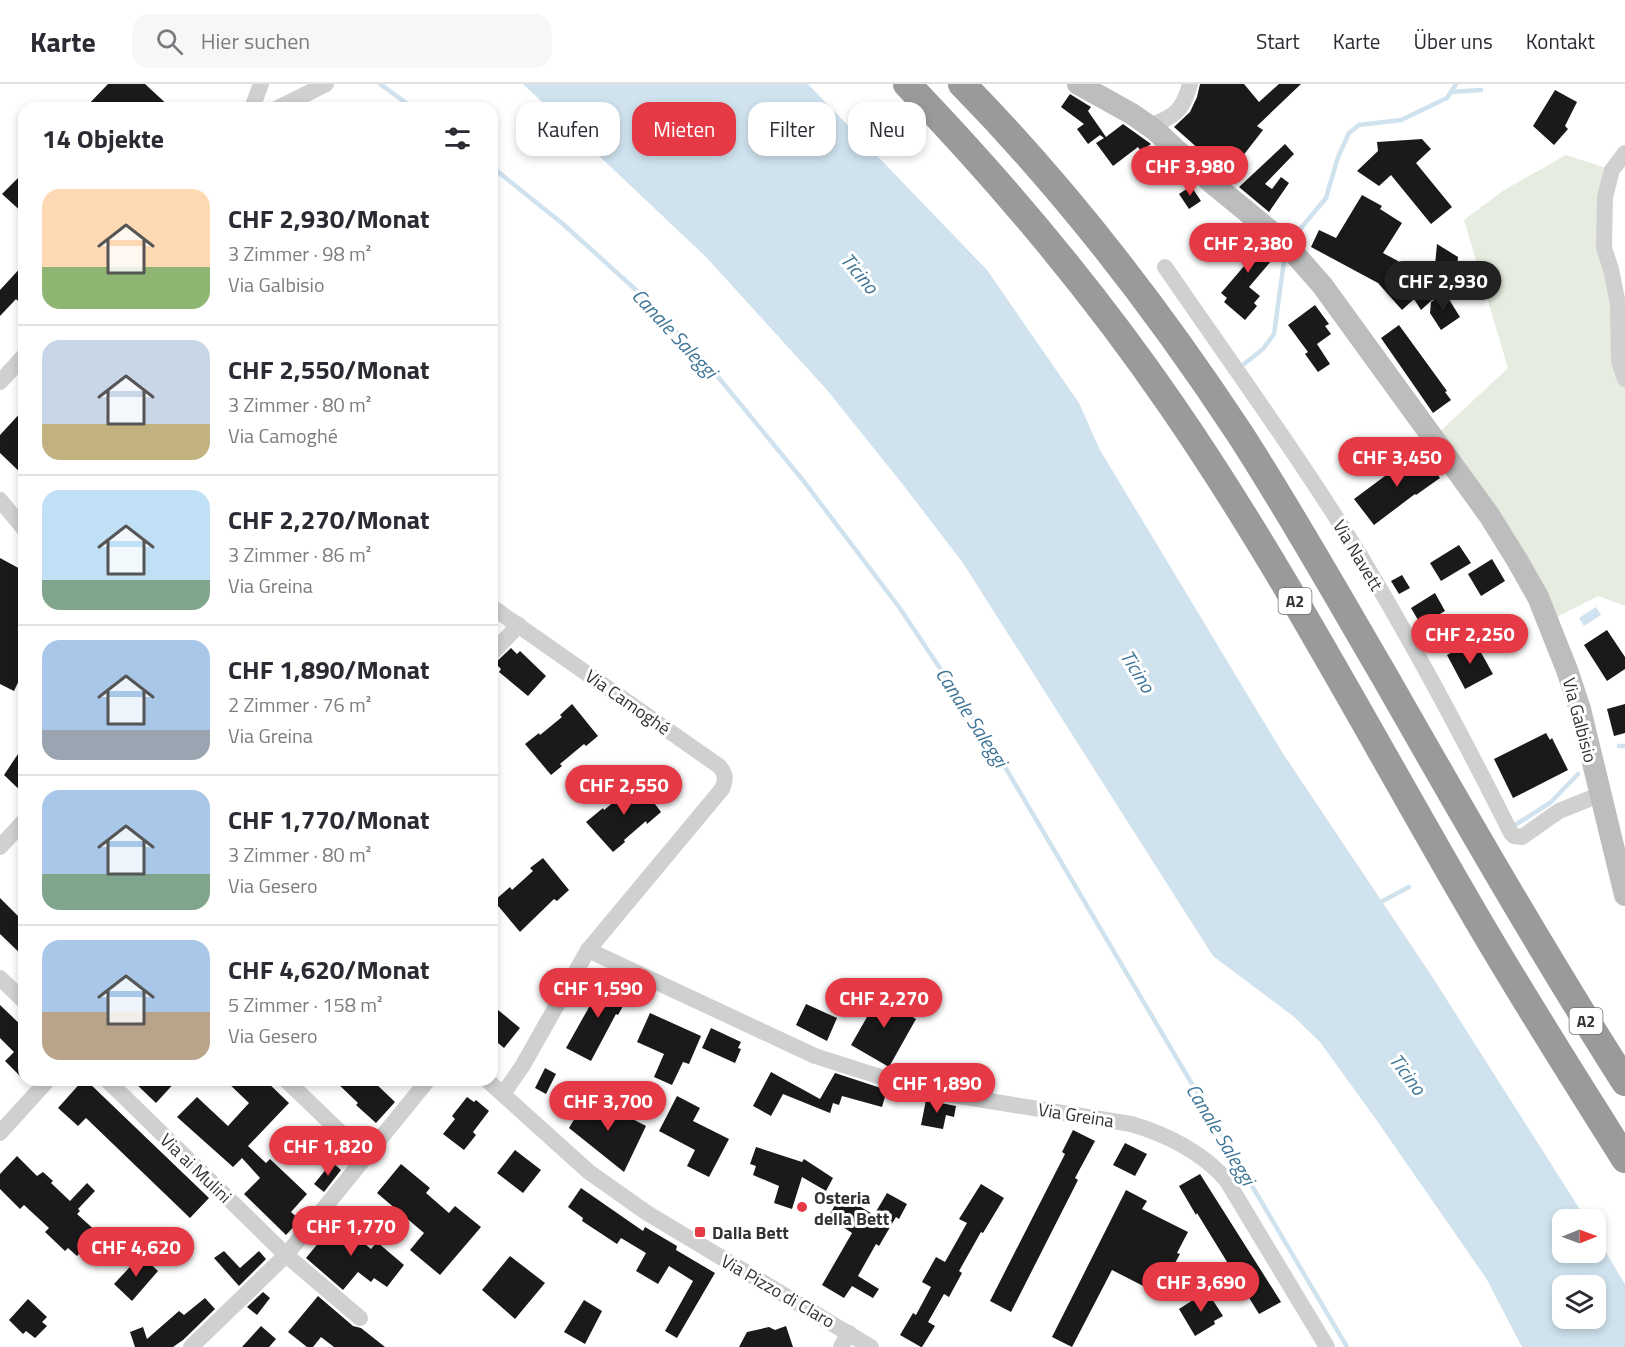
<!DOCTYPE html>
<html lang="de">
<meta charset="utf-8">
<style>
body{margin:0;font-family:"Titillium Web",sans-serif;background:#f7f7f7;color:#2b2b33;height:100vh;display:flex;flex-direction:column;font-size:22px;white-space:nowrap}
*{box-sizing:border-box;margin:0}
p{font-size:20px;color:#7c7c81}
.icon{flex:none;width:33px;height:33px;fill:none;stroke:currentColor;stroke-width:2;stroke-linecap:round;stroke-linejoin:round}
.map{position:relative;flex:1;overflow:hidden}
.sheet{position:absolute;left:18px;top:18px;width:480px;height:984px;display:flex;flex-direction:column;background:#fff;border-radius:18px;box-shadow:0 3px 9px #0003}
.sheet>*{flex:none}
.top-card{position:absolute;left:516px;top:18px;width:570px;height:54px;display:flex;gap:12px}
.needle{width:39px;rotate:89deg}
.controls{position:absolute;left:1552px;top:1125px;display:grid;gap:12px}
.controls a{display:grid;place-items:center;width:54px;height:54px;border-radius:12px;background:#fff;box-shadow:0 3px 9px #0003;font-size:30px}
.price{position:absolute;translate:-50% -51px;padding:0 14px;border-radius:21px;background:#e63946;color:#fff;font-size:20px;line-height:39px;filter:drop-shadow(0 2px 3px #0008)}
.price::after{content:'';position:absolute;left:50%;top:36px;width:18px;height:14px;margin-left:-9px;background:inherit;clip-path:polygon(0 0,100% 0,50% 100%)}
.price.selected{background:#222;color:#fff}
ul{padding:0;list-style:none}
li{display:flex;align-items:center;gap:18px;height:150px;padding:0 24px}
li+li{border-top:2px solid #e1e1e2}
li span{display:grid;place-items:center;flex:none;width:168px;height:120px;border-radius:18px;color:#555}
li>.icon{margin-inline-start:auto}
span .icon{width:72px;height:72px;fill:#fffc;stroke-width:1}
li b{font-size:26px}
h2{display:flex;justify-content:space-between;align-items:center;height:72px;padding:0 24px;font-size:26px}
.pill{padding:0 21px;border-radius:18px;background:#fff;box-shadow:0 3px 9px #0003;font-size:21px;line-height:54px}
.pill.selected{background:#e63946;color:#fff}
header{display:flex;align-items:center;gap:36px;box-sizing:border-box;height:84px;padding:0 30px;background:#fff;border-bottom:2px solid #e1e1e2}
header strong{font-size:28px}
nav{display:flex;gap:33px;margin-inline-start:auto;font-size:21px}
.search{width:420px;height:54px;background:#f7f7f7;display:flex;align-items:center;gap:15px;box-sizing:border-box;padding:0 21px;border-radius:18px;color:#7c7c81;font-size:22px}
.map>svg:first-child{display:block}
.green{fill:#e6ecdf}
.water{fill:#cfe2ee;fill-rule:evenodd}
.lines{fill:none;stroke-linecap:round;stroke-linejoin:round}
.stream{stroke:#cfe2ee;stroke-width:4.5}
.building{fill:#1a1a1a}
.street{stroke:#d0d0d0;stroke-width:16}
.secondary{stroke:#bdbdbd;stroke-width:22}
.highway{stroke:#9a9a9a;stroke-width:28}
.poi-dot{fill:#e63946;stroke:#fff;stroke-width:2}
.labels{text-anchor:middle;dominant-baseline:central;stroke-width:6;stroke-linejoin:round;paint-order:stroke}
.shield{fill:#fff;stroke:#707070;stroke-width:1.5}
.shield-label{font-size:16px;font-weight:bold;fill:#333}
.street-label{font-size:18px;fill:#333;stroke:#fff}
.poi-label{font-size:18px;font-weight:bold;fill:#333;stroke:#fff;text-anchor:start}
.water-label{font-size:20px;font-style:italic;fill:#3f7597;stroke:#fff}
</style>
<header>
<strong>Karte</strong>
<div class="search"><svg class="icon" aria-label="search" viewBox="0 0 24 24"><circle cx="10" cy="10" r="6"/><path d="M15 15l6 6"/></svg>Hier suchen</div>
<nav><a>Start</a><a>Karte</a><a>Über uns</a><a>Kontakt</a></nav>
</header>
<div class="map">
<svg width="1625" height="1263" viewBox="0 0 1625 1263">
<rect width="100%" height="100%" fill="#fff"/>
<polygon class="green" points="1566,71 1612,86 1605,113 1625,295 1625,522 1598,512 1549,537 1433,354 1508,284 1464,136 1504,106"/>
<g class="water">
<path d="M523,0h285l179,186 92,133 21,47 182,302 151,226 153,241 -23,1v32h33v-16l29,48v63h-103l-36,-69 -111,-160 -55,-76 -27,-26 -80,-60 -250,-393 -59,-77 -77,-96 -121,-133zM1563,1202h33v32h-33z"/>
<polygon points="1596,523 1601,531 1584,542 1579,534"/>
</g>
<g class="lines">
<g class="stream">
<polyline points="380,0 413,24"/>
<polyline points="1451,8 1481,6"/>
<polyline points="492,83 563,140 646,215 709,282 802,395 899,523 998,671 1347,1263"/>
<polyline points="1293,157 1296,150 1326,114 1338,73 1349,49 1359,41 1401,36 1447,14 1456,0"/>
<polyline points="1244,280 1263,265 1274,250 1284,177 1287,170"/>
<polyline points="1619,662 1625,662"/>
<polyline points="1515,741 1550,719 1578,690"/>
<polyline points="1377,820 1409,803"/>
</g>
</g>
<g class="building">
<polygon points="108,0 145,0 171,24 85,24"/>
<polygon points="1200,0 1244,0 1259,18 1279,0 1301,0 1257,42 1263,46 1228,91 1174,43 1190,28 1197,13"/>
<polygon points="1555,6 1577,18 1565,42 1568,45 1554,61 1533,42"/>
<polygon points="1070,10 1091,23 1088,27 1106,53 1123,40 1151,60 1141,67 1138,63 1113,82 1096,59 1104,54 1100,51 1088,60 1077,45 1084,40 1061,23"/>
<polygon points="1422,55 1431,65 1416,79 1452,123 1431,140 1391,91 1379,102 1357,87 1378,67 1377,58"/>
<polygon points="1285,60 1294,70 1265,100 1272,105 1281,93 1289,99 1269,128 1239,103"/>
<polygon points="24,88 24,130 2,110"/>
<polygon points="1191,102 1201,117 1189,125 1179,110"/>
<polygon points="1362,111 1382,122 1380,125 1402,139 1383,169 1398,177 1432,216 1421,226 1414,215 1402,226 1378,199 1311,163 1319,146 1336,154"/>
<polygon points="1242,141 1277,170 1249,203 1260,212 1254,219 1257,222 1245,236 1224,218 1227,214 1221,209 1245,181 1240,177 1250,165 1234,151"/>
<polygon points="1437,160 1458,173 1457,183 1435,181"/>
<polygon points="24,180 24,223 16,215 0,232 0,206"/>
<polygon points="1445,209 1460,233 1441,246 1430,229 1431,218"/>
<polygon points="1315,221 1329,240 1325,242 1331,250 1317,260 1330,280 1318,288 1305,270 1308,268 1288,241"/>
<polygon points="1399,241 1447,307 1445,308 1451,316 1433,329 1381,254"/>
<polygon points="24,325 24,392 0,369 0,351"/>
<polygon points="1420,366 1440,394 1416,411 1415,410 1374,441 1354,415"/>
<polygon points="1459,461 1471,479 1441,497 1430,479"/>
<polygon points="0,474 24,487 24,586 14,607 0,600"/>
<polygon points="1492,475 1505,497 1481,512 1468,490"/>
<polygon points="1402,491 1410,504 1399,510 1391,497"/>
<polygon points="1435,509 1445,527 1421,541 1411,524"/>
<polygon points="1607,546 1625,573 1625,585 1607,597 1584,561"/>
<polygon points="1474,556 1493,590 1465,605 1447,571"/>
<polygon points="511,564 517,570 520,567 546,592 528,612 499,588 501,585 495,579"/>
<polygon points="572,620 598,652 586,662 584,660 560,680 562,682 551,691 525,660 539,649 540,651 562,633 560,631"/>
<polygon points="1625,620 1625,649 1614,652 1607,625"/>
<polygon points="1546,649 1550,656 1552,654 1568,686 1513,714 1494,675"/>
<polygon points="24,661 24,710 4,691"/>
<polygon points="637,696 661,728 647,740 646,737 624,756 625,758 613,768 586,738 603,724 604,726 626,708 624,706"/>
<polygon points="543,774 569,806 557,817 554,815 520,848 494,817 510,803 512,806 533,787 530,784"/>
<polygon points="0,814 24,838 24,873 0,850"/>
<polygon points="606,893 627,905 623,913 627,915 618,931 616,930 591,977 566,964"/>
<polygon points="893,909 908,918 902,927 916,935 889,983 851,961 867,933 861,930 870,913 877,917 879,914 887,918"/>
<polygon points="806,920 837,934 827,957 796,941"/>
<polygon points="0,921 24,944 24,996 5,977 14,968 0,954"/>
<polygon points="492,921 520,944 504,964 492,954"/>
<polygon points="650,929 701,952 689,980 683,978 672,1001 654,993 664,970 637,958"/>
<polygon points="711,944 741,958 738,964 741,965 735,979 702,964"/>
<polygon points="545,984 556,990 546,1010 535,1004"/>
<polygon points="771,988 820,1015 835,989 887,1006 882,1023 842,1012 839,1021 833,1019 830,1029 783,1010 771,1032 753,1022"/>
<polygon points="83,996 86,996 209,1114 190,1134 86,1034 78,1042 58,1024"/>
<polygon points="132,996 177,996 156,1019"/>
<polygon points="225,996 265,996 289,1019 248,1062 266,1079 270,1075 307,1110 291,1128 300,1136 286,1151 244,1110 260,1094 242,1074 233,1083 177,1033 197,1013 228,1042 249,1019"/>
<polygon points="334,996 372,996 395,1018 376,1039 356,1021 358,1019"/>
<polygon points="588,1012 646,1042 624,1088 569,1044"/>
<polygon points="677,1012 700,1024 693,1037 729,1055 709,1093 687,1082 695,1066 659,1047"/>
<polygon points="467,1013 474,1018 476,1016 489,1027 473,1048 476,1051 464,1066 443,1050 455,1035 452,1032"/>
<polygon points="926,1016 956,1022 954,1033 946,1031 943,1045 921,1041"/>
<polygon points="1073,1046 1095,1057 1075,1094 1078,1096 1011,1228 990,1217 1065,1070 1062,1068"/>
<polygon points="1125,1059 1147,1070 1135,1092 1113,1081"/>
<polygon points="756,1063 802,1078 804,1075 833,1094 826,1107 802,1093 792,1125 774,1119 779,1102 753,1091 756,1082 750,1080"/>
<polygon points="515,1066 541,1086 523,1109 497,1089"/>
<polygon points="17,1072 37,1092 43,1088 53,1097 51,1099 70,1117 87,1099 95,1107 78,1125 80,1127 77,1130 98,1149 77,1172 68,1164 65,1167 45,1148 49,1144 24,1121 20,1125 0,1105 0,1090"/>
<polygon points="332,1078 341,1086 324,1108 314,1100"/>
<polygon points="401,1080 430,1104 426,1109 449,1129 455,1122 481,1143 440,1191 410,1166 424,1149 377,1109"/>
<polygon points="1200,1090 1281,1218 1259,1230 1197,1129 1196,1131 1179,1102"/>
<polygon points="981,1100 1004,1114 983,1149 981,1148 959,1187 962,1189 949,1213 944,1210 928,1238 935,1242 922,1263 921,1263 900,1251 913,1229 916,1231 931,1203 922,1198 936,1173 945,1178 967,1139 959,1135"/>
<polygon points="581,1104 643,1147 645,1143 677,1162 676,1166 715,1189 677,1254 665,1247 693,1197 669,1182 658,1200 636,1187 646,1169 621,1154 617,1160 582,1137 583,1134 568,1123"/>
<polygon points="1126,1106 1147,1117 1142,1125 1188,1148 1177,1169 1180,1170 1170,1188 1168,1187 1157,1209 1112,1186 1072,1263 1052,1253"/>
<polygon points="887,1109 907,1120 899,1135 896,1133 879,1162 876,1160 858,1192 879,1205 873,1214 852,1202 844,1214 822,1201 852,1149 828,1133 841,1111 874,1131"/>
<polygon points="331,1132 371,1165 377,1158 404,1181 387,1203 374,1194 371,1198 358,1188 343,1206 306,1174 320,1157 314,1153"/>
<polygon points="224,1167 240,1184 259,1167 266,1175 239,1202 214,1174"/>
<polygon points="141,1171 158,1187 132,1217 114,1200"/>
<polygon points="510,1172 545,1199 515,1235 482,1206"/>
<polygon points="1207,1207 1223,1232 1214,1237 1215,1240 1195,1252 1179,1225"/>
<polygon points="263,1208 270,1214 257,1231 247,1223"/>
<polygon points="318,1212 353,1242 361,1244 385,1263 334,1263 321,1253 313,1263 307,1263 288,1248"/>
<polygon points="205,1214 215,1225 183,1256 173,1263 135,1263 130,1248 143,1243 147,1255 179,1227 184,1231"/>
<polygon points="28,1215 47,1233 42,1238 47,1242 35,1254 26,1247 23,1250 9,1236"/>
<polygon points="584,1216 602,1227 585,1260 564,1248"/>
<polygon points="261,1242 276,1255 269,1263 242,1263"/>
<polygon points="786,1242 793,1263 739,1263 747,1248 769,1243 775,1246"/>
</g>
<g class="lines">
<g class="street">
<polyline points="252,24 261,0"/>
<polyline points="278,24 326,0"/>
<path d="M1149,42c25,-9 34,-15 41,-42"/>
<polyline points="1625,69 1612,86 1605,113 1604,164 1611,185 1618,220 1619,277 1625,295"/>
<path d="M1165,183c66,96 135,191 196,290 54,90 103,182 150,276l3,3 8,1 37,-26 40,-16"/>
<polyline points="0,298 24,272"/>
<polyline points="0,416 24,445"/>
<path d="M492,523l227,159c7,8 7,13 3,23l-134,161"/>
<polyline points="492,569 519,541"/>
<polyline points="0,763 24,737"/>
<polyline points="0,894 24,917"/>
<polyline points="107,996 286,1171 360,1234"/>
<polyline points="286,996 366,1073"/>
<polyline points="487,996 589,1088 647,1129 871,1263"/>
<path d="M503,1010l20,-29 65,-115 227,106 94,30 32,7 190,31c35,10 73,29 96,57l100,166"/>
<polyline points="0,1049 48,996"/>
<polyline points="191,1263 286,1171 428,996"/>
<polyline points="841,1263 849,1249"/>
</g>
<polyline class="secondary" points="1078,0 1132,30 1155,46 1212,99 1285,159 1322,201 1489,431 1517,476 1538,513 1567,586 1580,625 1625,811"/>
<g class="highway">
<path d="M907,0c96,100 186,207 265,322 108,157 197,327 293,492 51,89 106,175 160,261"/>
<path d="M962,0c103,105 197,227 278,350 51,79 97,161 145,243 78,137 156,273 240,405"/>
</g>
</g>
<g class="poi-dot">
<circle cx="802" cy="1123" r="6"/>
<rect x="694" y="1142" width="12" height="12" rx="3"/>
</g>
<g class="labels">
<g class="shield">
<rect x="1278.5" y="504" width="33" height="26" rx="4.5"/>
<rect x="1569.5" y="924" width="33" height="26" rx="4.5"/>
</g>
<g class="shield-label">
<text x="1295" y="517">A2</text>
<text x="1586" y="937">A2</text>
</g>
<g class="street-label">
<text transform="translate(1358 471) rotate(59)">Via Navett</text>
<text transform="translate(628 618) rotate(35)">Via Camoghé</text>
<text transform="translate(1580 636) rotate(75)">Via Galbisio</text>
<text transform="translate(1076 1031) rotate(9)">Via Greina</text>
<text transform="translate(196 1084) rotate(44)">Via ai Mulini</text>
<text transform="translate(778 1207) rotate(30)">Via Pizzo di Claro</text>
</g>
<g class="poi-label">
<text x="814" y="1113">Osteria<tspan x="814" dy="21">della Bett</tspan></text>
<text x="712" y="1148">Dalla Bett</text>
</g>
<g class="water-label">
<text transform="translate(860 189) rotate(50)">Ticino</text>
<text transform="translate(675 249) rotate(47)">Canale Saleggi</text>
<text transform="translate(1138 587) rotate(58)">Ticino</text>
<text transform="translate(972 633) rotate(57)">Canale Saleggi</text>
<text transform="translate(1408 990) rotate(53)">Ticino</text>
<text transform="translate(1221 1050) rotate(59)">Canale Saleggi</text>
</g>
</g>
</svg>
<div class="controls">
<a><svg class="needle" viewBox="-14 -14 28 28"><path d="M0-13l5 13h-10z" fill="#e53935"/><path d="M0 13l5-13h-10z" fill="#7c7c81"/></svg></a>
<a><svg class="icon" aria-label="layers" viewBox="0 0 24 24"><path d="M12 4l9 5-9 5-9-5zM3 14l9 5 9-5"/></svg></a>
</div>
<b class="price" style="left:1190px;top:113px">CHF 3,980</b>
<b class="price" style="left:1248px;top:190px">CHF 2,380</b>
<b class="price selected" style="left:1443px;top:228px">CHF 2,930</b>
<b class="price" style="left:1397px;top:404px">CHF 3,450</b>
<b class="price" style="left:1470px;top:581px">CHF 2,250</b>
<b class="price" style="left:624px;top:732px">CHF 2,550</b>
<b class="price" style="left:598px;top:935px">CHF 1,590</b>
<b class="price" style="left:884px;top:945px">CHF 2,270</b>
<b class="price" style="left:937px;top:1030px">CHF 1,890</b>
<b class="price" style="left:608px;top:1048px">CHF 3,700</b>
<b class="price" style="left:328px;top:1093px">CHF 1,820</b>
<b class="price" style="left:351px;top:1173px">CHF 1,770</b>
<b class="price" style="left:136px;top:1194px">CHF 4,620</b>
<b class="price" style="left:1201px;top:1229px">CHF 3,690</b>
<div class="top-card">
<a class="pill">Kaufen</a>
<a class="pill selected">Mieten</a>
<a class="pill">Filter</a>
<a class="pill">Neu</a>
</div>
<section class="sheet">
<h2>14 Objekte<svg class="icon" aria-label="filters" viewBox="0 0 24 24"><path d="M4 7h16M4 17h16"/><circle cx="9" cy="7" r="2"/><circle cx="15" cy="17" r="2"/></svg></h2>
<ul>
<li><span style="background:linear-gradient(#ffd9b3 65%,#8fb573 0)"><svg class="icon" aria-label="home" viewBox="0 0 24 24"><path d="M3 11l9-7 9 7M6 9v11h12V9"/></svg></span><div><b>CHF 2,930/Monat</b><p>3 Zimmer · 98 m²</p><p>Via Galbisio</p></div></li>
<li><span style="background:linear-gradient(#c9d6e8 70%,#c2b280 0)"><svg class="icon" aria-label="home" viewBox="0 0 24 24"><path d="M3 11l9-7 9 7M6 9v11h12V9"/></svg></span><div><b>CHF 2,550/Monat</b><p>3 Zimmer · 80 m²</p><p>Via Camoghé</p></div></li>
<li><span style="background:linear-gradient(#bfe0f5 75%,#7fa58c 0)"><svg class="icon" aria-label="home" viewBox="0 0 24 24"><path d="M3 11l9-7 9 7M6 9v11h12V9"/></svg></span><div><b>CHF 2,270/Monat</b><p>3 Zimmer · 86 m²</p><p>Via Greina</p></div></li>
<li><span style="background:linear-gradient(#a9c7e8 75%,#9aa5b1 0)"><svg class="icon" aria-label="home" viewBox="0 0 24 24"><path d="M3 11l9-7 9 7M6 9v11h12V9"/></svg></span><div><b>CHF 1,890/Monat</b><p>2 Zimmer · 76 m²</p><p>Via Greina</p></div></li>
<li><span style="background:linear-gradient(#a9c7e8 70%,#7fa58c 0)"><svg class="icon" aria-label="home" viewBox="0 0 24 24"><path d="M3 11l9-7 9 7M6 9v11h12V9"/></svg></span><div><b>CHF 1,770/Monat</b><p>3 Zimmer · 80 m²</p><p>Via Gesero</p></div></li>
<li><span style="background:linear-gradient(#a9c7e8 60%,#b9a48a 0)"><svg class="icon" aria-label="home" viewBox="0 0 24 24"><path d="M3 11l9-7 9 7M6 9v11h12V9"/></svg></span><div><b>CHF 4,620/Monat</b><p>5 Zimmer · 158 m²</p><p>Via Gesero</p></div></li>
</ul>
</section>
</div>
